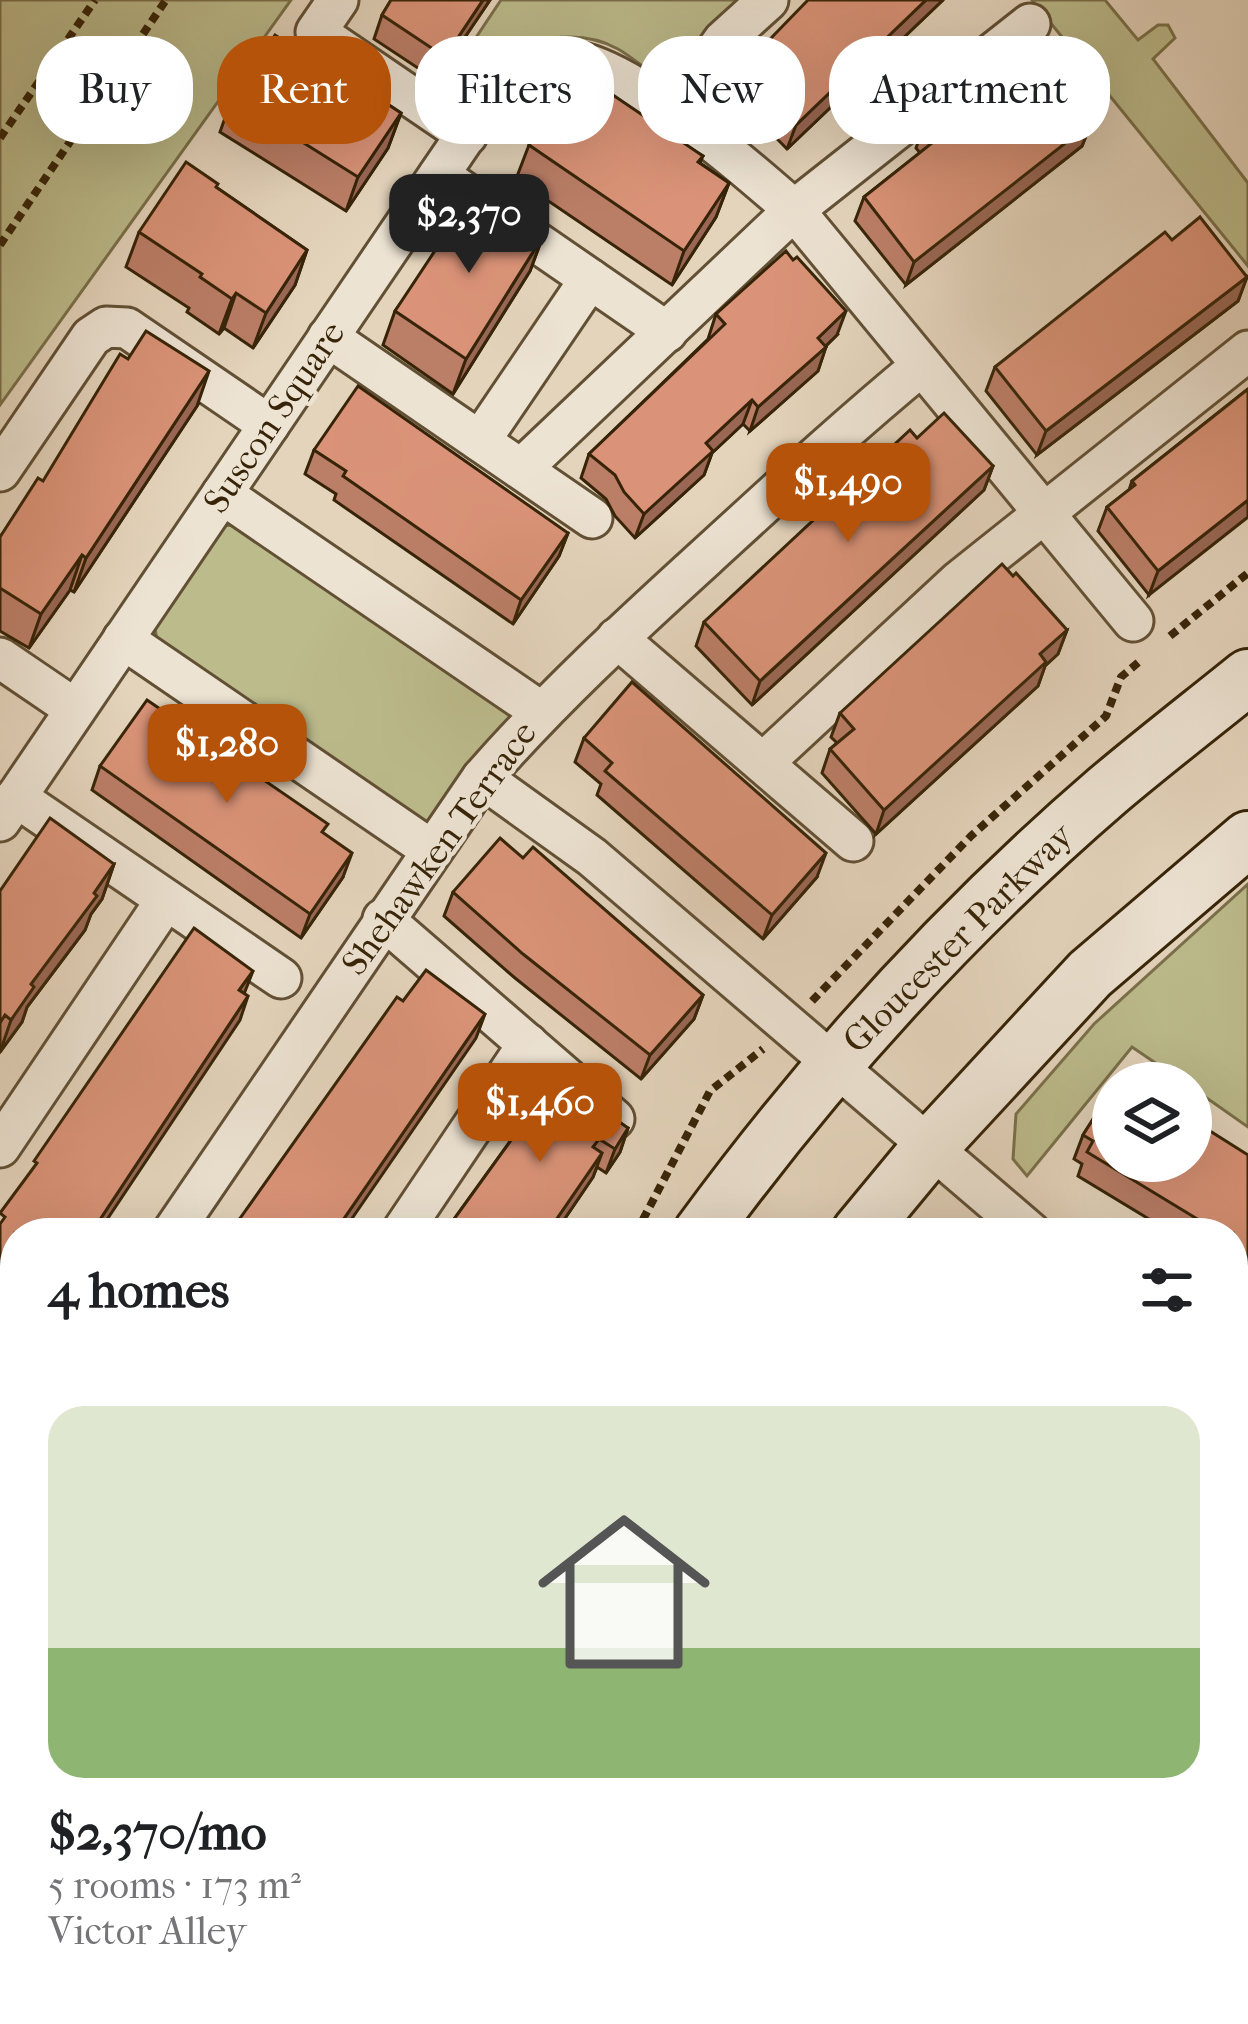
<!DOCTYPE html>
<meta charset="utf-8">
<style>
body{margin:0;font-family:"IM FELL French Canon",serif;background:#f6f6f6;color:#202124;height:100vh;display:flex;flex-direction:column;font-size:45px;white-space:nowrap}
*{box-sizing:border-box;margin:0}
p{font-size:39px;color:#757577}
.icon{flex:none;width:66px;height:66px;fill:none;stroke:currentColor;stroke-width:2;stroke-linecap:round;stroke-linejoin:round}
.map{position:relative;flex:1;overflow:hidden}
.panel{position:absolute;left:0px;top:1218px;width:1248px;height:807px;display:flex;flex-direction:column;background:#fff;border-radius:48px 48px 0 0;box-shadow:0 12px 48px #0002}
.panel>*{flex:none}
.hud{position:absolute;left:36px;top:36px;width:1176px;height:108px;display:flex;gap:24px}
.buttons{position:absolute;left:1092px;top:1062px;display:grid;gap:24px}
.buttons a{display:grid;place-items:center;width:120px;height:120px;border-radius:50%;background:#fff;box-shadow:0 12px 48px #0002;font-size:60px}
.price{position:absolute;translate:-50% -102px;padding:0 27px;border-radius:24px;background:#b45309;color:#fff;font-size:39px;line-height:78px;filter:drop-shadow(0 3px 6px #0008)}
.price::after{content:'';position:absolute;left:50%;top:72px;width:36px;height:27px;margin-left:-18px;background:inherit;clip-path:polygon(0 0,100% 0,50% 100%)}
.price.current{background:#222;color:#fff}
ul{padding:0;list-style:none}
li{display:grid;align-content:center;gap:24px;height:636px;padding:0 48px}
li span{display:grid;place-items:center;height:372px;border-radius:36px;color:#555}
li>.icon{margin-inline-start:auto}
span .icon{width:216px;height:216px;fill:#fffc;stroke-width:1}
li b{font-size:51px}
h2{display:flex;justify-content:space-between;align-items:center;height:144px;padding:0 48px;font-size:51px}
.tag{padding:0 42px;border-radius:48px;background:#fff;box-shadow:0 12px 48px #0002;font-size:42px;line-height:108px}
.tag.current{background:#b45309;color:#fff}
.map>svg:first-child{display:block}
.green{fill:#bcbb8c;stroke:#7a704a;stroke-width:3}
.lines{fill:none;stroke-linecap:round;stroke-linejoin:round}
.street-casing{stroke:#625035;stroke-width:45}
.secondary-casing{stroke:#372408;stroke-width:60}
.path{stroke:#372408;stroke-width:8;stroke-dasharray:9 6;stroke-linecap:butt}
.street{stroke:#ede3d3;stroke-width:39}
.secondary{stroke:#ede3d3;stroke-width:54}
.wall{fill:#bb7e67;stroke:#372408;stroke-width:3}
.shaded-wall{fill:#996754;stroke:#372408;stroke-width:3}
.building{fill:#da9378;stroke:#372408;stroke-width:3}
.labels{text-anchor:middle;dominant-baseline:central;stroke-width:9;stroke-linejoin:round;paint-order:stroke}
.street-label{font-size:36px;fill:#372408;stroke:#ede3d3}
</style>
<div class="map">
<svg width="1248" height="2024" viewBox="0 0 1248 2024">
<rect width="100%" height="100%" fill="#e4d4bc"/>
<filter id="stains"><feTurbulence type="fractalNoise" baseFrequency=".00167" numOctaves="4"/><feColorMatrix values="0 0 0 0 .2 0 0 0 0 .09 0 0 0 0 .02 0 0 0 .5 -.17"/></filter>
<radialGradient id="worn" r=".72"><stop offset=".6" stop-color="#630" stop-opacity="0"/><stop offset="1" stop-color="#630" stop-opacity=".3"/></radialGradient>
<g class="green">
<polygon points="0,0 291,0 0,405"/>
<path d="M501,0h244l-70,77c-24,1 -36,-16 -57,-28 -39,-22 -97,-12 -130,17 -12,9 -21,24 -30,35l-21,-5z"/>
<polygon points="1032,0 1105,0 1138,40 1158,25 1168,25 1175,38 1153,59 1248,183 1248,266"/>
<polygon points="243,523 510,708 510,720 433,821 418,825 158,648 155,627 224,526"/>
<polygon points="1248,884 1248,1127 1191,1087 1191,1083 1185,1083 1132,1047 1027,1176 1013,1159 1016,1114 1094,1024"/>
<polygon points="476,2010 863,2010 861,2024 469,2024"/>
</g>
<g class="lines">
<defs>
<g id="street">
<polyline points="338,0 316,32 467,135"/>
<polyline points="672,113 723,41 768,0"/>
<polyline points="439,175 667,332"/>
<polyline points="328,337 592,518"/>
<polyline points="480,441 590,279"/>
<polyline points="521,469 794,210 1030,24"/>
<polyline points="0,471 91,337 106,327 127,328 269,425"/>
<polyline points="222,494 540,711"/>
<polyline points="617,638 853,841"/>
<polyline points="123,639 430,849"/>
<polyline points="0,658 75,709"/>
<polyline points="763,763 959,581 1248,351"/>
<polyline points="482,778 592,857 1031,1233"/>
<polyline points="16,797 281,978"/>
<path d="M0,821l489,-720c23,-23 48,-41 82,-40 56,3 179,110 223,149l339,411"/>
<polyline points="383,919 614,1119"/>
<polyline points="0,1147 166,900"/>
<path d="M172,1233l310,-455c69,-79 146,-150 224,-221 71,-65 141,-130 215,-191"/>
<polyline points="401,1233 528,1044"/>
<polyline points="1233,1360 1248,1370"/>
<polyline points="0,1526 15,1497"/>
<polyline points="0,1716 15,1723"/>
<polyline points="1233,1823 1248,1833"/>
<polyline points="0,1912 15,1919"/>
<polyline points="239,2010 273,2024"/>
<polyline points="842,2024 843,2010"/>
</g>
<g id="secondary">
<path d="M701,1233c118,-161 254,-311 406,-442 46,-39 94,-76 141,-114"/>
<polyline points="859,1233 931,1146 1090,974 1248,839"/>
<polyline points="290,2024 296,2010"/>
<polyline points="425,2024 432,2010"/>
</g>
</defs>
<use href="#street" class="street-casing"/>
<use href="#secondary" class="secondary-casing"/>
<g class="path">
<polyline points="0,138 95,0"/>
<polyline points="0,245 166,0"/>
<polyline points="1170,636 1248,573"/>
<polyline points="812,1001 971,836 1106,716 1121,677 1140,661"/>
<polyline points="636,1233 710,1091 763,1049"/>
</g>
<use href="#street" class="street"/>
<use href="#secondary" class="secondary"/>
</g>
<g class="wall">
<polygon points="391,0 490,0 436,80 374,39 382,15"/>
<polygon points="943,0 787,149 732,93 741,69"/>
<polygon points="306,56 372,94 401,113 388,148 346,211 220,132 232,98"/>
<polygon points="605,99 703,156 700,163 729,183 716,217 672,285 516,179 529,145"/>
<polygon points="960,117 1096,121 1090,126 1082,146 906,285 855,221 864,197 920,153 916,148 925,124"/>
<polygon points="217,188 307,250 295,285 253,348 224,328 219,334 187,312 189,308 126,267 139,232"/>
<polygon points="460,222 543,236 530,271 453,394 383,345 395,311"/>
<polygon points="1172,240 1247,277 1238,301 1037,455 986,391 995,367"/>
<polygon points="716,314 837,335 826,346 818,371 750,431 743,424 712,453 704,475 635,538 615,516 606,499 581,478 589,454 708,339"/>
<polygon points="1248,389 1149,595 1098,531 1107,507 1129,490 1132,481"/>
<polygon points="197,406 74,592 70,590 29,648 0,631 0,537 43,481"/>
<polygon points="917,438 993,466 984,490 752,705 696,646 704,622"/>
<polygon points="314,450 568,533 559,556 513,624 334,500 336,494 305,474"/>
<polygon points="1067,630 1058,654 1045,666 1038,686 876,834 822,773 830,749 837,743 831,737 840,713"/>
<polygon points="584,738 817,877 763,939 597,795 601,784 575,762"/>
<polygon points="100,766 324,834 343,877 301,938 92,790"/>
<polygon points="523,858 703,995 694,1019 641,1079 515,978 444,916 453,892"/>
<polygon points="114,864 102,899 91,914 85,930 27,1007 22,1022 0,1052 0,891"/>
<polygon points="1111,1091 1113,1161 1248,1155 1248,1286 1233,1276 1233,1233 1172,1233 1078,1176 1082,1164 1074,1159 1083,1135"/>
<polygon points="533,1100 628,1128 620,1152 606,1173 597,1167 593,1177 555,1233 444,1233 526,1119"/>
<polygon points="1248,1398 1248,1547 1233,1536 1233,1401 1242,1407"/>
<polygon points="1233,1607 1248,1617 1248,1747 1233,1737"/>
<polygon points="15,1652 15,1680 7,1675"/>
<polygon points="0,1739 15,1746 15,1866 0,1860"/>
<polygon points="898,2010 996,2010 990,2024 899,2024"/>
<polygon points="1174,2010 1233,2010 1248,2024 1174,2024"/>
</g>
<g class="shaded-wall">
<polygon points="483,0 490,0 436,80 445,57"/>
<polygon points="926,0 943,0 787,149 796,125"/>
<polygon points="1105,97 1096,121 1090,126 1082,146 906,285 914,262"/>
<polygon points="401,113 388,148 346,211 358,177"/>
<polygon points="729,183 716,217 672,285 684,251"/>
<polygon points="543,236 530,271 453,394 466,359"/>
<polygon points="307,250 295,285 253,348 266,313"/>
<polygon points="1247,277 1238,301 1037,455 1046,431"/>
<polygon points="236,293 224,328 219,334 232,299"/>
<polygon points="846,311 837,335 809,362 818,338"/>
<polygon points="826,347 818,371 750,431 758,407"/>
<polygon points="209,371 197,406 74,592 86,558"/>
<polygon points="752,400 743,424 712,453 704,475 635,538 644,514 706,443"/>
<polygon points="993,466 984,490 752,705 760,681"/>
<polygon points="1248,500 1248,517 1149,595 1158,571"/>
<polygon points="568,533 559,556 513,624 521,600"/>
<polygon points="82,555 70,590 29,648 41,614"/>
<polygon points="1067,630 1058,654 1045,666 1038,686 876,834 884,810 1040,654"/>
<polygon points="352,853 343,877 301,938 310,914"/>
<polygon points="826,853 817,877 763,939 772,915"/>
<polygon points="114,864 102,899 91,914 85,930 27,1007 22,1022 0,1052 11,1020 31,984"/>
<polygon points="253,971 244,994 239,990"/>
<polygon points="703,995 694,1019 641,1079 650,1055"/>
<polygon points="248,996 240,1020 98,1233 91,1233"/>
<polygon points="485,1014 476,1038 342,1233 334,1233"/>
<polygon points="628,1128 620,1152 606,1173 615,1149"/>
<polygon points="602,1153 593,1177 555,1233 547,1233"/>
<polygon points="15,1341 15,1348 0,1377 0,1371"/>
</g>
<g class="building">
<polygon points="391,0 483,0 445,57 382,15"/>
<polygon points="808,0 926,0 796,125 741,69"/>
<polygon points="275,35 306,56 311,48 373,90 371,93 401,113 358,177 232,98"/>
<polygon points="1060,40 1105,97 1084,114 1091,123 914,262 864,197 937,139 925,124 950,105 960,117"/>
<polygon points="574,78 605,99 610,93 703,156 698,162 729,183 684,251 529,145"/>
<polygon points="186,162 218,184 216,187 307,250 266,313 236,293 232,299 200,277 202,274 139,232"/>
<polygon points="480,194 543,236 466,359 395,311 456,219 460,222"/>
<polygon points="1200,217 1247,277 1046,431 995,367 1165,232 1172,240"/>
<polygon points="786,251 793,260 797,257 846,311 818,338 826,347 758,407 752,400 706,443 713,451 644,514 624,492 615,475 589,454 725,324 716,314"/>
<polygon points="146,331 209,371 86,558 82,555 41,614 0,588 0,537 38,478 43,481 120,354 128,359"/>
<polygon points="358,386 568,533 521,600 343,476 346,471 314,450"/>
<polygon points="1248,389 1248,500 1158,571 1107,507 1135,485 1132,481"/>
<polygon points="944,413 993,466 760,681 704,622 910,430 917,438"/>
<polygon points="1002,564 1013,576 1016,573 1067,630 1040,654 1046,662 884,810 830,749 854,729 840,713"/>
<polygon points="632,682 826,853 772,915 605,771 612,763 584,738"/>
<polygon points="147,700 328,824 322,832 352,853 310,914 100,766"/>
<polygon points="50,818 114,864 94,893 97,896 31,984 34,987 11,1020 5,1015 0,1023 0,891"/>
<polygon points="500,838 523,858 533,847 703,995 650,1055 523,954 453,892"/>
<polygon points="194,928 253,971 239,990 248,996 91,1233 15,1233 15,1341 0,1371 0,1224 5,1217 0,1213 37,1163 34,1161"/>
<polygon points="426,970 485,1014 334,1233 240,1233 243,1228 236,1224 397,997 403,1001"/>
<polygon points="551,1074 628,1128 615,1149 599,1139 593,1147 602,1153 547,1233 444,1233 538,1103 533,1100"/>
<polygon points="1111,1091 1113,1093 1113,1161 1191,1161 1191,1119 1248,1155 1248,1257 1233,1247 1233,1233 1211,1233 1197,1224 1199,1220 1087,1152 1093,1141 1083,1135"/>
<polygon points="1248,1398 1248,1517 1236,1508 1233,1511 1233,1401 1242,1407"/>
<polygon points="1233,1607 1248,1617 1248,1718 1233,1708"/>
<polygon points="0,1739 15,1746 15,1839 0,1832"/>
<polygon points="0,1946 15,1952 15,2010 139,2010 136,2016 155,2024 0,2024"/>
<polygon points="1233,1955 1248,1955 1248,2024 1183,2024 1183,2010 1233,2010"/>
<polygon points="908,2010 989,2010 990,2024 909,2024"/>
</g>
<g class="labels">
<g class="street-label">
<text transform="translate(274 417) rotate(-56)">Suscon Square</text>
<text transform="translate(439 848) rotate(-54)">Shehawken Terrace</text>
<text transform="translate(958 938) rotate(-45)">Gloucester Parkway</text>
</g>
</g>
<rect width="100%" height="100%" filter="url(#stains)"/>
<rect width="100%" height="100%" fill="url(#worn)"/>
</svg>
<div class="buttons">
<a><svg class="icon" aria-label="layers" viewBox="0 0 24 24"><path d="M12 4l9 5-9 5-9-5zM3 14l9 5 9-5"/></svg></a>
</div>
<b class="price current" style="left:469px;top:276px">$2,370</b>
<b class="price" style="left:848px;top:545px">$1,490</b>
<b class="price" style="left:227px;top:806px">$1,280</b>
<b class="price" style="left:540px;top:1165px">$1,460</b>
<div class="hud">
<a class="tag">Buy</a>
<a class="tag current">Rent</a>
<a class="tag">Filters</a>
<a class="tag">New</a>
<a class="tag">Apartment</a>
</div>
<section class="panel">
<h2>4 homes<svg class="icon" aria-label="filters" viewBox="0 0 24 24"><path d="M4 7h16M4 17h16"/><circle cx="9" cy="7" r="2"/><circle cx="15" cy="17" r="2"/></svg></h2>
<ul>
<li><span style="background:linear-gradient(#dfe7d0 65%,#8fb573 0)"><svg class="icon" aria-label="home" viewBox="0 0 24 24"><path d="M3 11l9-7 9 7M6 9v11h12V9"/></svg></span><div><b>$2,370/mo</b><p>5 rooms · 173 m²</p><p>Victor Alley</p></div></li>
</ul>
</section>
</div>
